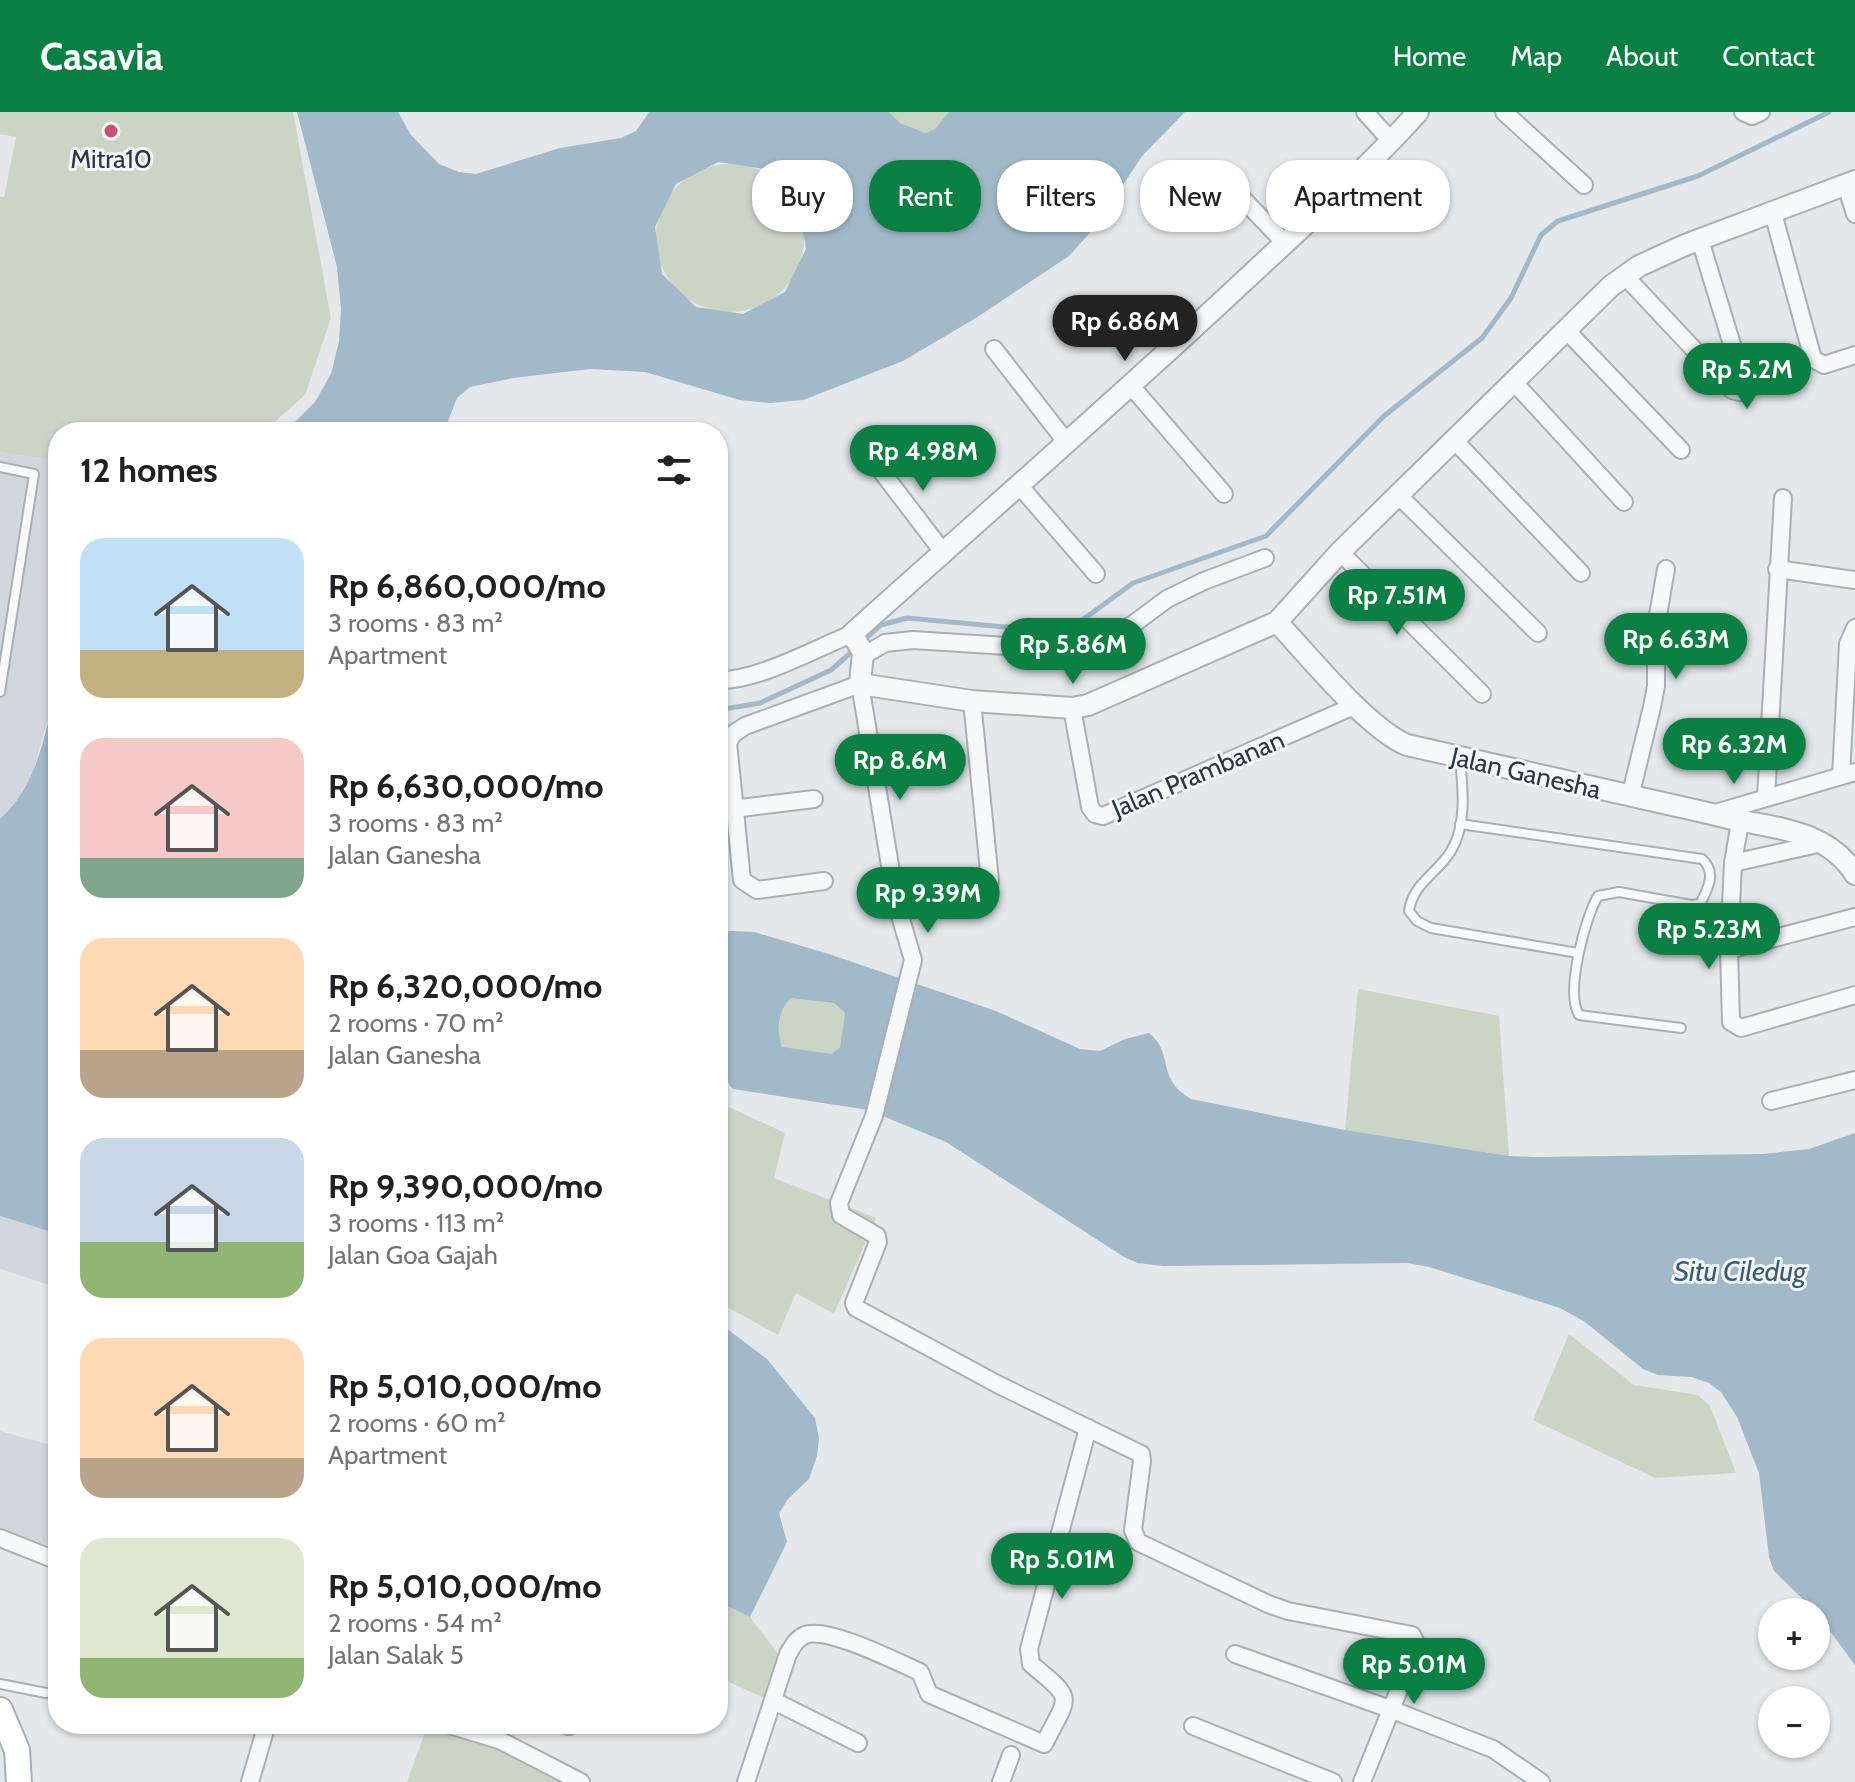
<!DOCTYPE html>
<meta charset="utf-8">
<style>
body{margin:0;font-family:Cabin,sans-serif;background:#f6f6f6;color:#202124;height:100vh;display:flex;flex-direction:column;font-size:30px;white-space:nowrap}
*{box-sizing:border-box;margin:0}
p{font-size:26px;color:#757577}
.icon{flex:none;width:44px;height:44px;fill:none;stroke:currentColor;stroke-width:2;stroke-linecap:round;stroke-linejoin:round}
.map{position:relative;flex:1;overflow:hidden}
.sheet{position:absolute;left:48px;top:310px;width:680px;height:1312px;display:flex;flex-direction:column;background:#fff;border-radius:32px;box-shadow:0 2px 6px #0004}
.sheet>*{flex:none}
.top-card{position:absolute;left:752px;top:48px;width:760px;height:72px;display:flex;gap:16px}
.tools{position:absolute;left:1758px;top:1486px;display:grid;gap:16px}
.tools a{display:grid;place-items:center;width:72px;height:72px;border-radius:50%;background:#fff;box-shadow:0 2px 6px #0004;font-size:40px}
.price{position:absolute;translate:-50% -68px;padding:0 18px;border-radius:28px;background:#0b8043;color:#fff;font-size:26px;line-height:52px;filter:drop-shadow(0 2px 4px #0008)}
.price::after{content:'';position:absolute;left:50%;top:48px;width:24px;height:18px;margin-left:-12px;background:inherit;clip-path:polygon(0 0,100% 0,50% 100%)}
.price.current{background:#222;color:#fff}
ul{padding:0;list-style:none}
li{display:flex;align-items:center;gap:24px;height:200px;padding:0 32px}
li span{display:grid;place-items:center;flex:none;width:224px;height:160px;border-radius:24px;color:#555}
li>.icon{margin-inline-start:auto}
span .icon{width:96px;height:96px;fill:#fffc;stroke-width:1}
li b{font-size:34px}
h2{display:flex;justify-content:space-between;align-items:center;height:96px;padding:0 32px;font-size:34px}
.chip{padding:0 28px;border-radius:32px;background:#fff;box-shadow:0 2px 6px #0004;font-size:28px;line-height:72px}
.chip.current{background:#0b8043;color:#fff}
header{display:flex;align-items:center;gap:48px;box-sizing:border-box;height:112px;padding:0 40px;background:#0b8043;color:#fff}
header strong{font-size:38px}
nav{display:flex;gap:44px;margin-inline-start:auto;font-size:28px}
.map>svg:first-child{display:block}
.built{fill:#d2d7dd}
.green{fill:#cbd5c6}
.water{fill:#a1b9c9;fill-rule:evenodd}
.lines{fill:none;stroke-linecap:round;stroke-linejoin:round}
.stream{stroke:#a1b9c9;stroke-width:5}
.service-casing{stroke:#a9afb5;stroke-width:12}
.minor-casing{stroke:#a9afb5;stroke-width:20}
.tertiary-casing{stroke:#a9afb5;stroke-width:24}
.primary-casing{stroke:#a4aeb7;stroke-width:28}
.service{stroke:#f7f8fa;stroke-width:8}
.minor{stroke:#f7f8fa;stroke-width:16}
.tertiary{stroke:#f7f8fa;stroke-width:20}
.primary{stroke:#fff;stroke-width:24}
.poi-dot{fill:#c95071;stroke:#f4f6f9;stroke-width:3}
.labels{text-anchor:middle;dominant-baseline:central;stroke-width:6;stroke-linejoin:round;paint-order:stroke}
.poi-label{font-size:26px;fill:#2c3743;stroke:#f4f6f9}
.street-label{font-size:26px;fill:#2c3743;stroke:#f4f6f9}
.water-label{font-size:28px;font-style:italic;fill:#385b76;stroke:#f4f6f9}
</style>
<header>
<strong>Casavia</strong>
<nav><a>Home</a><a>Map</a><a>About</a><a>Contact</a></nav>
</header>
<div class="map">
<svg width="1855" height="1670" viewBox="0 0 1855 1670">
<rect width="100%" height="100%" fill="#e4e8eb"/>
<g class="built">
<polygon points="0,340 58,349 58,572 31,666 17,692 0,707"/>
<polygon points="0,1104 58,1122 58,1176 0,1157"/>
<polygon points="0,1319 58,1335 58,1437 0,1417"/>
</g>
<g class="green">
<polygon points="0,0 293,0 331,206 305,283 271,313 257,320 58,320 58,349 0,340 0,85 4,85 16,25 0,22"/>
<polygon points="889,0 949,0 935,17 926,21 899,11"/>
<circle cx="730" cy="126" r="74"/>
<polygon points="1358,877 1499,904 1509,1044 1345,1018"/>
<path d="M791,886l43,5 11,10 -5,34 -8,8 -50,-7c-6,-17 -4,-38 9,-50z"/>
<polygon points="718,990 785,1021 774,1066 876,1106 834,1202 796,1181 778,1223 718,1190"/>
<polygon points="1569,1222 1634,1273 1698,1283 1710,1294 1736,1361 1655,1366 1533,1308"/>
<polygon points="718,1485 729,1495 750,1505 781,1546 764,1586 718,1565"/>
<polygon points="428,1612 503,1630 560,1666 559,1670 407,1670"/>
</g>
<g class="water">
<path d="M297,0h101l13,23 28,29 20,8 17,2 84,-26 61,-10 15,-7 13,-19h240l11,11 26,10 9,-4 14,-17h236l-43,44 -46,70 -27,30 -93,62 -73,43 -100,39 -33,3 -30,-3 -95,-28 -55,-3 -77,9 -43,9 -13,11 -13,34h-172l24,-11 19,-19 16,-28 8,-33 2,-32 -4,-42zM718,50l47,7 33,34 8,46 -21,43 -42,22 -47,-7 -34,-33 -7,-47 21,-43z"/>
<path d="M58,572v550l-58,-18v-397c38,-33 45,-88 58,-135z"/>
<path d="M732,819l22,1 75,22 167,57 84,38 20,2 25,-12 24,-6c26,21 6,45 42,66l154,31 164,26 27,1 227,-3 46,-5 46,-16v532l-39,-53 -42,-41 -5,-14 -10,-84 -22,-56 -16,-25 -12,-9 -18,-6 -33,-2 -15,-6 -58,-47 -25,-14 -131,-41 -21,-4 -245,3 -25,-3 -14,-6 -178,-115 -78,-32 -135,-21c-24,-26 -15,-120 -15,-157zM791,886l43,5 11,10 -5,34 -8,7 -50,-7c-6,-16 -4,-37 9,-49z"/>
<polygon points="718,1210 767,1247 815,1306 819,1326 817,1344 809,1367 788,1387 779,1401 787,1430 750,1505 729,1495 718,1485"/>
</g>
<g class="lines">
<g class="stream">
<polyline points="863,529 881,513 907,506 1005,515 1081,509 1133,471 1266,424 1384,304 1482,226 1511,186 1541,123 1558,109 1698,64 1829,0"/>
<polyline points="718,598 760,591 831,558 856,536"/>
</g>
<defs>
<g id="service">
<polyline points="0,355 34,362 0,580"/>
<path d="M1460,647c3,29 7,66 -9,92 -14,23 -38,32 -42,60l8,10 14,7 147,25"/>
<path d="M1460,712l242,35c15,13 6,30 -2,45l-9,1 -72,-13 -21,4c-13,22 -33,96 -19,119l102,13"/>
<polyline points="0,1572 46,1581 58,1580"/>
</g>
<g id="minor">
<polyline points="1365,0 1391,29"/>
<polyline points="1504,0 1584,73"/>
<polyline points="1743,0 1752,4 1761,0"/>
<polyline points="1218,61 1285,131"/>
<polyline points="1846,73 1855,102"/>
<polyline points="1773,101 1813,247 1824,253 1855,243"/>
<polyline points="1625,164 1732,278 1740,280 1742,265 1700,128"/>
<polyline points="1565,217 1681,338"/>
<polyline points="994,237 1067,331"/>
<polyline points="1513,269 1624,390"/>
<polyline points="1132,275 1224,382"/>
<polyline points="1454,328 1581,461"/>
<polyline points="872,347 943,440"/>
<polyline points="1018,372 1096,462"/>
<polyline points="1398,383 1538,521"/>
<polyline points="1340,440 1482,582"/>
<polyline points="1777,457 1855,468"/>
<polyline points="863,544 885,531 913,528 1055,537 1090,533 1132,513 1167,487 1204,469 1265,446"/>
<path d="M718,568c38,2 98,-32 134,-46"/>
<polyline points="972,589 990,769"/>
<polyline points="1072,596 1090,695 1095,702 1103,704 1356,593"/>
<polyline points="1841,664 1848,532 1855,516"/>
<polyline points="1630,685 1652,595 1656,574 1656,515 1666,457"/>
<polyline points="1766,685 1783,386"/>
<polyline points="733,697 814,687"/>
<polyline points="1712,702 1855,660"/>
<polyline points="1822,731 1733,751 1729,838 1731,910 1741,916 1855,883"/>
<polyline points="1733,751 1740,710"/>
<polyline points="824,769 757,778 742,768 728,631 733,622 745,614 860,572 896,790 913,848 874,1004 839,1091 841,1103 877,1124 878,1130 854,1191 856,1196 999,1273 1141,1342 1142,1349 1133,1418 1138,1430 1268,1492 1288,1499 1412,1523 1417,1533 1362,1670"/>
<polyline points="1729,838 1855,805"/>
<polyline points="1771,989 1855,968"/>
<polyline points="0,1426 58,1449"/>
<polyline points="1235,1542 1390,1597 1493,1637 1541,1670"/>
<polyline points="774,1589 858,1631"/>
<polyline points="446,1612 499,1628 581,1670"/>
<polyline points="563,1612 569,1614"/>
<polyline points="1193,1614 1333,1670"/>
<polyline points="250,1670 267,1612"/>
<path d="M746,1670l42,-128c5,-8 8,-15 17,-19 22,-9 92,27 115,37l9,22 115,50c26,-51 31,-43 -13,-80l-2,-15 59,-221"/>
<polyline points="1001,1670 1011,1643"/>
</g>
<g id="tertiary">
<path d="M1418,0c-54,60 -115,114 -174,169 -128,120 -261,235 -392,353l11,18 -3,32 112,17 100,7 16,-3 189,-83 63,-70 271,-266 28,-20 46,-21 170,-64"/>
<path d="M1277,510c31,33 90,106 130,123l305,69c51,15 111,10 143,60"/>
</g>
<polyline id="primary" points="0,1598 17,1638 19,1670"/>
</defs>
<use href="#service" class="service-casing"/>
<use href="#minor" class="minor-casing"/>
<use href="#tertiary" class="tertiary-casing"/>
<use href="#primary" class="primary-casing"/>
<use href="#service" class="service"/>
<use href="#minor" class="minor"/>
<use href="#tertiary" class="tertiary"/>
<use href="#primary" class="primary"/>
</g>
<circle class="poi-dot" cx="111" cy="19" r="8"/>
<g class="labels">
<g class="poi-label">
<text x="111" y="47">Mitra10</text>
</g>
<g class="street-label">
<text transform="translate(1526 661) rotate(13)">Jalan Ganesha</text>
<text transform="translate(1198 662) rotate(-23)">Jalan Prambanan</text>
</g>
<g class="water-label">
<text x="1740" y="1159">Situ Ciledug</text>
</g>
</g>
</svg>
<div class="tools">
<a>+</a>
<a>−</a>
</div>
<b class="price current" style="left:1125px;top:251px">Rp 6.86M</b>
<b class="price" style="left:1747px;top:299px">Rp 5.2M</b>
<b class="price" style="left:923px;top:381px">Rp 4.98M</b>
<b class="price" style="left:1397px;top:525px">Rp 7.51M</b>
<b class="price" style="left:1676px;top:569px">Rp 6.63M</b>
<b class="price" style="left:1073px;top:574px">Rp 5.86M</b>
<b class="price" style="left:1734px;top:674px">Rp 6.32M</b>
<b class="price" style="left:900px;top:690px">Rp 8.6M</b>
<b class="price" style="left:928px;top:823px">Rp 9.39M</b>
<b class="price" style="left:1709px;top:859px">Rp 5.23M</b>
<b class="price" style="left:1062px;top:1489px">Rp 5.01M</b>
<b class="price" style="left:1414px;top:1594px">Rp 5.01M</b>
<div class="top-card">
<a class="chip">Buy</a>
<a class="chip current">Rent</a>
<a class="chip">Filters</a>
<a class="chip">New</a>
<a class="chip">Apartment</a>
</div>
<section class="sheet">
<h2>12 homes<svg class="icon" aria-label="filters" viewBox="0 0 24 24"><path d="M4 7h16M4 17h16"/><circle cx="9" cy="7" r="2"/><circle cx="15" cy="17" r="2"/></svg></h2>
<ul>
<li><span style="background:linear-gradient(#bfe0f5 70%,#c2b280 0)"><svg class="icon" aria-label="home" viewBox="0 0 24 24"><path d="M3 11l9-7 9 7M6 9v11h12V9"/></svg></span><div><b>Rp 6,860,000/mo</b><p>3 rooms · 83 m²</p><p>Apartment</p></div></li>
<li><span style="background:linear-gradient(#f6c9c9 75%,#7fa58c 0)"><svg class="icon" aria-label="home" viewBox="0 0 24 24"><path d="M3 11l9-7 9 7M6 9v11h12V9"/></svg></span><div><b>Rp 6,630,000/mo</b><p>3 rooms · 83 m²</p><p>Jalan Ganesha</p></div></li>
<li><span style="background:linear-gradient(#ffd9b3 70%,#b9a48a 0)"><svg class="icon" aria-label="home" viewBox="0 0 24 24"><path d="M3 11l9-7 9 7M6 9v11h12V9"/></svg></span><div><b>Rp 6,320,000/mo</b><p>2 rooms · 70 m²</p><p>Jalan Ganesha</p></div></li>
<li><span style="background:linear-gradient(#c9d6e8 65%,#8fb573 0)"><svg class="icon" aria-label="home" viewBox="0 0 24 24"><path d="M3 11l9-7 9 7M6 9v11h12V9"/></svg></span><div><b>Rp 9,390,000/mo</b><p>3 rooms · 113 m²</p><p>Jalan Goa Gajah</p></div></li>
<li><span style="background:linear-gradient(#ffd9b3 75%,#b9a48a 0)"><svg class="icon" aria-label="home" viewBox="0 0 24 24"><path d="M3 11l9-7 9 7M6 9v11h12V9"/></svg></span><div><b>Rp 5,010,000/mo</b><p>2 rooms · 60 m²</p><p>Apartment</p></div></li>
<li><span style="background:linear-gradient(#dfe7d0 75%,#8fb573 0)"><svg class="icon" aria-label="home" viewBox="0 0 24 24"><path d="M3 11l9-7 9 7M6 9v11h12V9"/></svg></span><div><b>Rp 5,010,000/mo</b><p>2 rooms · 54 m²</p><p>Jalan Salak 5</p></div></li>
</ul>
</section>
</div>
